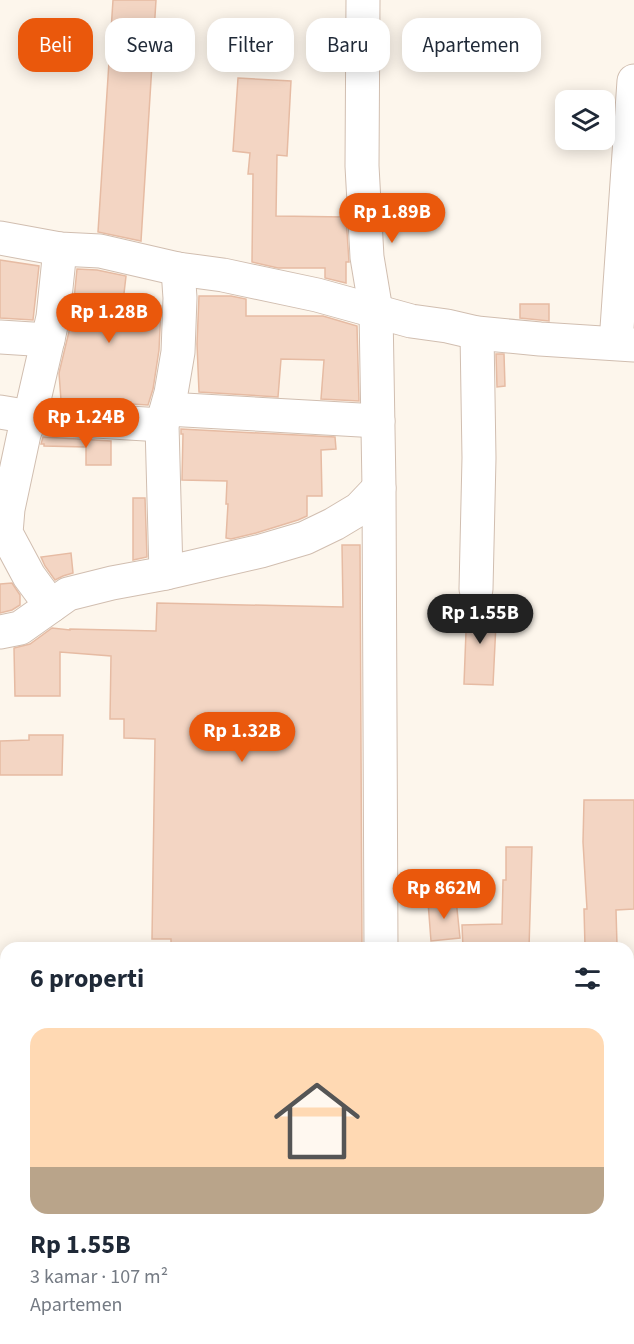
<!DOCTYPE html>
<html lang="id">
<meta charset="utf-8">
<style>
body{margin:0;font-family:"Source Sans 3",sans-serif;background:#f2f2f3;color:#1f2937;height:100vh;display:flex;flex-direction:column;font-size:22px;white-space:nowrap}
*{box-sizing:border-box;margin:0}
p{font-size:20px;color:#747a83}
.icon{flex:none;width:33px;height:33px;fill:none;stroke:currentColor;stroke-width:2;stroke-linecap:round;stroke-linejoin:round}
.map{position:relative;flex:1;overflow:hidden}
.panel{position:absolute;left:0px;top:942px;width:634px;height:402px;display:flex;flex-direction:column;background:#fff;border-radius:18px 18px 0 0;box-shadow:0 3px 15px #0003}
.panel>*{flex:none}
.guide{position:absolute;left:18px;top:18px;width:598px;height:54px;display:flex;gap:12px}
.buttons{position:absolute;left:555px;top:90px;display:grid;gap:12px}
.buttons a{display:grid;place-items:center;width:60px;height:60px;border-radius:12px;background:#fff;box-shadow:0 3px 15px #0003;font-size:30px}
.price{position:absolute;translate:-50% -51px;padding:0 14px;border-radius:21px;background:#ea580c;color:#fff;font-size:20px;line-height:39px;filter:drop-shadow(0 2px 3px #0008)}
.price::after{content:'';position:absolute;left:50%;top:36px;width:18px;height:14px;margin-left:-9px;background:inherit;clip-path:polygon(0 0,100% 0,50% 100%)}
.price.selected{background:#222;color:#fff}
ul{padding:0;list-style:none}
li{display:grid;align-content:center;gap:12px;height:318px;padding:0 30px}
li+li{border-top:2px solid #e0e1e3}
li span{display:grid;place-items:center;height:186px;border-radius:18px;color:#555}
li>.icon{margin-inline-start:auto}
span .icon{width:108px;height:108px;fill:#fffc;stroke-width:1}
li b{font-size:26px}
h2{display:flex;justify-content:space-between;align-items:center;height:72px;padding:0 30px;font-size:26px}
.tag{padding:0 21px;border-radius:18px;background:#fff;box-shadow:0 3px 15px #0003;font-size:21px;line-height:54px}
.tag.selected{background:#ea580c;color:#fff}
.map>svg:first-child{display:block}
.building{fill:#f3d5c3;stroke:#e6bba3;stroke-width:1.5}
.lines{fill:none;stroke-linecap:round;stroke-linejoin:round}
.minor-casing{stroke:#d1beb0;stroke-width:35}
.major-casing{stroke:#dad1cd;stroke-width:35}
.minor{stroke:#fff;stroke-width:33}
.major{stroke:#fbd9a5;stroke-width:33}
</style>
<div class="map">
<svg width="634" height="1344" viewBox="0 0 634 1344">
<rect width="100%" height="100%" fill="#fdf6ec"/>
<g class="building">
<polygon points="113,0 156,0 141,241 98,232"/>
<polygon points="238,78 291,81 287,156 277,155 276,216 346,217 349,262 346,262 346,283 325,278 325,268 278,268 252,262 253,174 248,174 250,153 233,151"/>
<polygon points="0,260 39,266 33,320 0,318"/>
<polygon points="77,269 97,270 126,276 123,302 161,306 159,350 153,389 148,405 61,400 59,373 72,319"/>
<polygon points="199,296 231,296 246,299 246,316 323,316 357,326 359,401 321,399 324,360 281,359 278,397 199,392 197,344"/>
<polygon points="520,304 549,304 549,321 520,318"/>
<polygon points="496,354 504,354 505,386 497,387"/>
<polygon points="181,429 335,437 336,449 321,450 322,496 307,496 307,516 298,520 256,533 231,539 226,538 228,504 226,504 227,481 182,480 183,434 181,434"/>
<polygon points="43,437 111,441 111,465 86,465 86,447 44,446 44,444 41,444"/>
<polygon points="133,498 145,498 147,557 133,560"/>
<polygon points="342,545 360,545 362,948 171,948 171,939 152,939 155,739 124,738 124,719 110,719 111,656 60,652 60,696 15,696 14,648 30,644 52,628 70,630 70,629 156,631 157,603 343,607"/>
<polygon points="71,553 73,573 63,576 55,580 45,566 41,557"/>
<polygon points="12,583 20,595 20,605 12,610 0,613 0,584"/>
<polygon points="488,602 497,603 493,685 464,684 467,605 476,608 484,606"/>
<polygon points="29,735 63,735 62,775 0,775 0,741 29,740"/>
<polygon points="584,800 634,800 634,909 616,910 617,945 585,946 584,909 587,909 583,842"/>
<polygon points="506,847 532,847 529,948 463,948 462,925 502,924 503,880 506,880"/>
<polygon points="456,899 460,938 431,941 428,902"/>
</g>
<g class="lines">
<defs>
<g id="minor">
<polyline points="363,0 362,166 367,257 376,311 379,488 381,948"/>
<polyline points="0,238 60,249 100,251 178,269 223,275 317,295 411,321 447,326 477,333 540,339 634,345"/>
<polyline points="0,337 48,340"/>
<polyline points="616,343 634,81"/>
<polyline points="167,409 378,421"/>
<polyline points="0,412 30,417 162,425"/>
<polyline points="166,573 162,425 171,393 178,352 180,298 178,269"/>
<polyline points="476,589 479,458 477,333"/>
<polyline points="51,606 29,576 6,533 8,509 24,434 30,417 53,317 60,249"/>
<polyline points="0,632 20,628 68,594 112,583 166,573 261,551 305,538 334,524 359,509 379,488"/>
<polyline points="164,1344 164,1338"/>
</g>
<g id="major">
<polyline points="628,1042 634,1042"/>
<polyline points="0,1044 6,1044"/>
</g>
</defs>
<use href="#minor" class="minor-casing"/>
<use href="#major" class="major-casing"/>
<use href="#minor" class="minor"/>
<use href="#major" class="major"/>
</g>
</svg>
<div class="buttons">
<a><svg class="icon" aria-label="layers" viewBox="0 0 24 24"><path d="M12 4l9 5-9 5-9-5zM3 14l9 5 9-5"/></svg></a>
</div>
<b class="price" style="left:392px;top:244px">Rp 1.89B</b>
<b class="price" style="left:109px;top:344px">Rp 1.28B</b>
<b class="price" style="left:86px;top:449px">Rp 1.24B</b>
<b class="price selected" style="left:480px;top:645px">Rp 1.55B</b>
<b class="price" style="left:242px;top:763px">Rp 1.32B</b>
<b class="price" style="left:444px;top:920px">Rp 862M</b>
<div class="guide">
<a class="tag selected">Beli</a>
<a class="tag">Sewa</a>
<a class="tag">Filter</a>
<a class="tag">Baru</a>
<a class="tag">Apartemen</a>
</div>
<section class="panel">
<h2>6 properti<svg class="icon" aria-label="filters" viewBox="0 0 24 24"><path d="M4 7h16M4 17h16"/><circle cx="9" cy="7" r="2"/><circle cx="15" cy="17" r="2"/></svg></h2>
<ul>
<li><span style="background:linear-gradient(#ffd9b3 75%,#b9a48a 0)"><svg class="icon" aria-label="home" viewBox="0 0 24 24"><path d="M3 11l9-7 9 7M6 9v11h12V9"/></svg></span><div><b>Rp 1.55B</b><p>3 kamar · 107 m²</p><p>Apartemen</p></div></li>
</ul>
</section>
</div>
